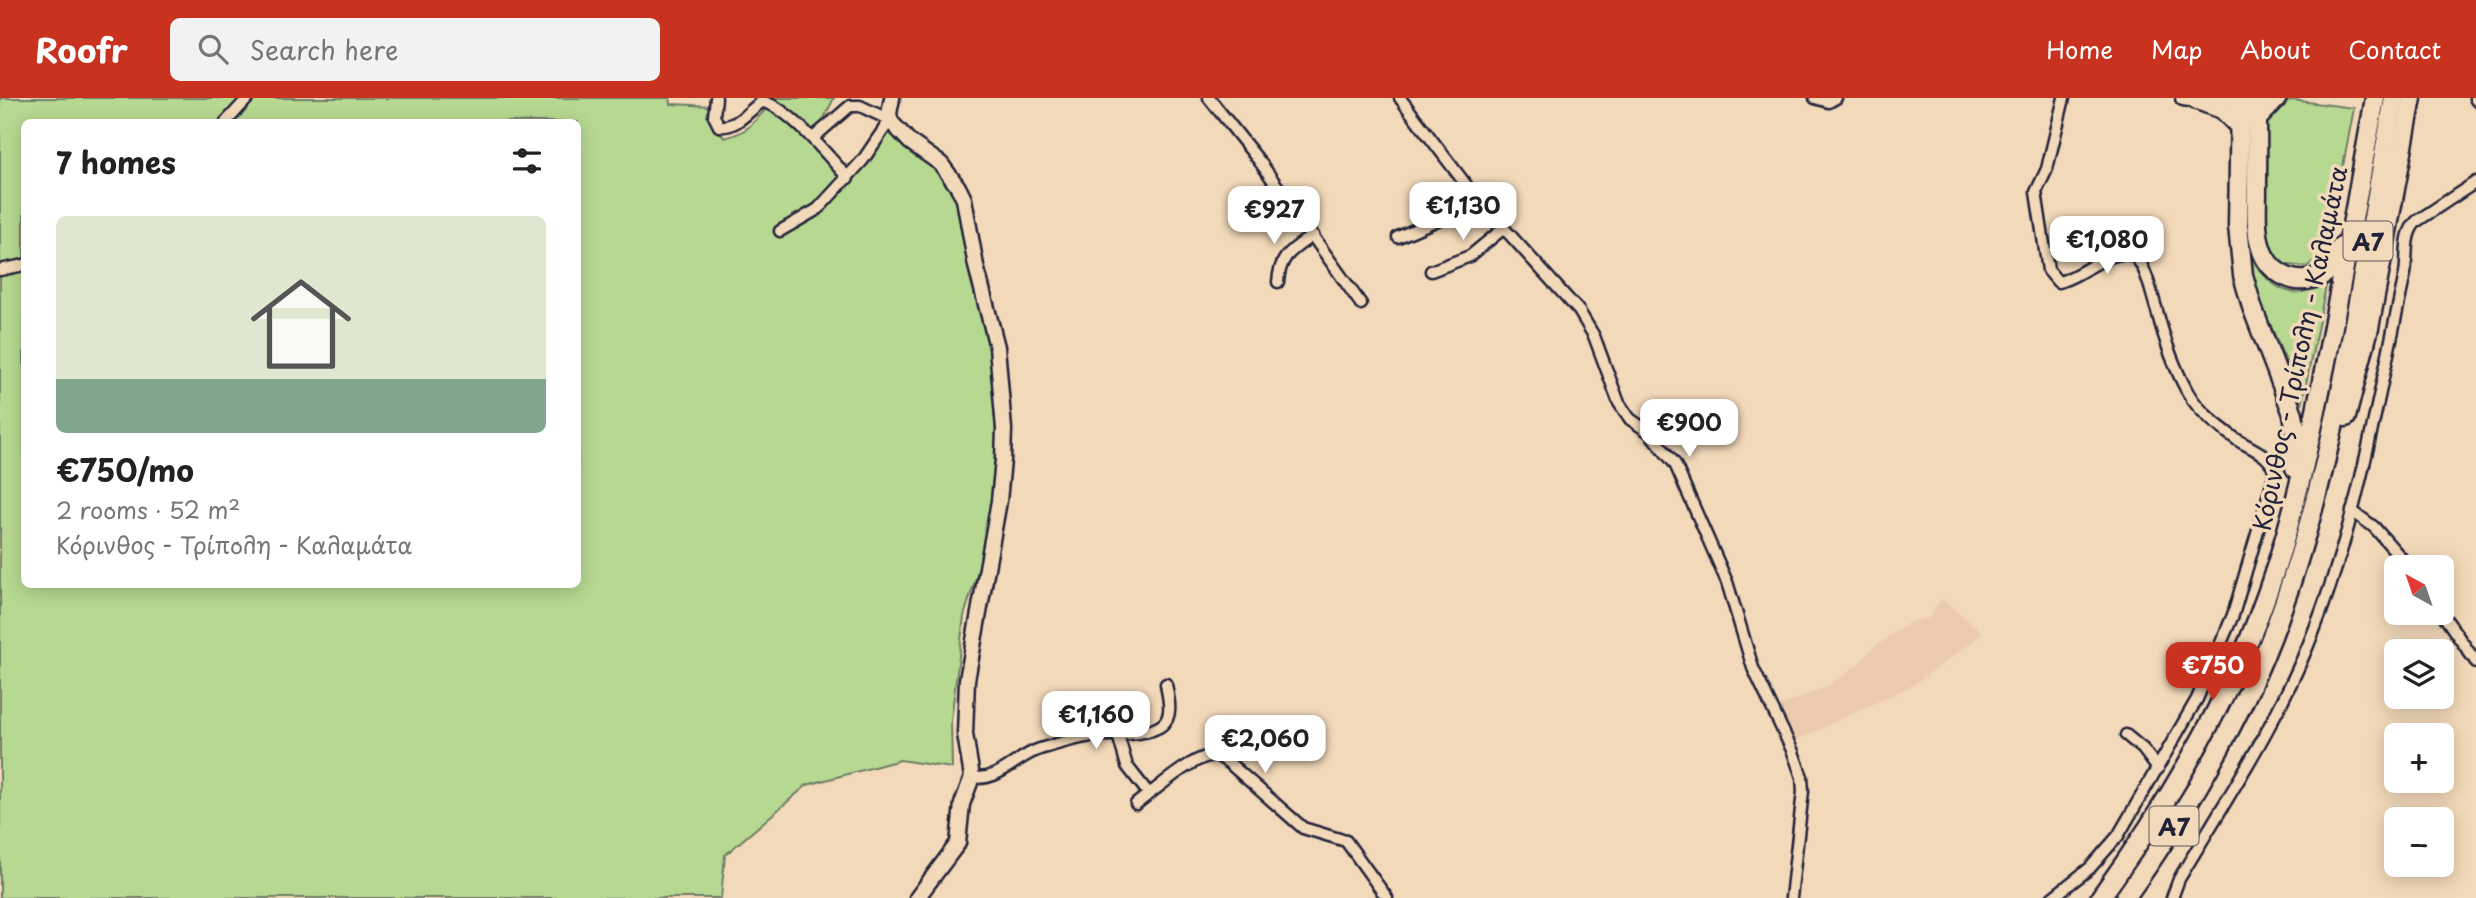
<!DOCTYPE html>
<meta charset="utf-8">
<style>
body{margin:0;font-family:"Playpen Sans",sans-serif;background:#f2f2f2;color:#222;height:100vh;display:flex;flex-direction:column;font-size:26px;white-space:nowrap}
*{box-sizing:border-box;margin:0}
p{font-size:23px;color:#767676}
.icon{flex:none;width:38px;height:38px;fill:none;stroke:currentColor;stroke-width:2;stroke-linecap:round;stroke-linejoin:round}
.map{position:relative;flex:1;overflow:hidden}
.sheet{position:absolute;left:21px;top:21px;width:560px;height:469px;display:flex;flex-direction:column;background:#fff;border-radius:10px;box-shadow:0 4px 18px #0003}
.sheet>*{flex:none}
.needle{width:46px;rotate:320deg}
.controls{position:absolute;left:2384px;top:457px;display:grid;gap:14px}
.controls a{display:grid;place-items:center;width:70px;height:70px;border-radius:10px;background:#fff;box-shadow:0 4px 18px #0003;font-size:35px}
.price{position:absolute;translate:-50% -60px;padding:0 16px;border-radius:14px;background:#fff;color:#222;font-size:23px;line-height:46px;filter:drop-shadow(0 2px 4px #0008)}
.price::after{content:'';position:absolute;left:50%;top:42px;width:21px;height:16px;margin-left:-10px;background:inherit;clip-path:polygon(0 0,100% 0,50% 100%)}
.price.current{background:#c8321e;color:#fff}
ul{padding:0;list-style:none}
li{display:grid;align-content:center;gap:14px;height:371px;padding:0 35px}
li+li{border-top:2px solid #e0e0e0}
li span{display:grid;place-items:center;height:217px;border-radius:10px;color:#555}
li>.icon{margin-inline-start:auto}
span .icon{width:126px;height:126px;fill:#fffc;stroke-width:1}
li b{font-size:30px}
h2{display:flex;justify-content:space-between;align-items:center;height:84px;padding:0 35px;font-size:30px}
header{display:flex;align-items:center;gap:42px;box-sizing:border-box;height:98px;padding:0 35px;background:#c8321e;color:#fff}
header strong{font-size:33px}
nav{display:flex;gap:38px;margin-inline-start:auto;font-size:24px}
.search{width:490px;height:63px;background:#f2f2f2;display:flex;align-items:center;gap:18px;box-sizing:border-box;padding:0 24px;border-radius:10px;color:#767676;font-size:26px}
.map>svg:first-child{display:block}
.built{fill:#ebcaad}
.green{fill:#b7d891;stroke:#6c7d66;stroke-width:2;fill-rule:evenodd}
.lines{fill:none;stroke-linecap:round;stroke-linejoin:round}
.street-casing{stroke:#22223b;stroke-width:15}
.secondary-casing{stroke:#22223b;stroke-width:19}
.highway-casing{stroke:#22223b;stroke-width:23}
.street{stroke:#f2d9b9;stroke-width:10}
.secondary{stroke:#f2d9b9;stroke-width:14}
.highway{stroke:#f2d9b9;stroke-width:18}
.labels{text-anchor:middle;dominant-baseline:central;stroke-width:7;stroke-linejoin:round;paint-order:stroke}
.shield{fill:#f2d9b9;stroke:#605961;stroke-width:2}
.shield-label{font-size:23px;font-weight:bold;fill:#22223b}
.street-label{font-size:24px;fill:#22223b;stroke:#f2d9b9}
</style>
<header>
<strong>Roofr</strong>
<div class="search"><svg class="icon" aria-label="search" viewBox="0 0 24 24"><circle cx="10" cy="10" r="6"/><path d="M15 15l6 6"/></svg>Search here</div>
<nav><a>Home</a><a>Map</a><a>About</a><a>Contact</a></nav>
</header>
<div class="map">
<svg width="2476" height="800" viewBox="0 0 2476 800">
<rect width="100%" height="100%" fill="#f2d9b9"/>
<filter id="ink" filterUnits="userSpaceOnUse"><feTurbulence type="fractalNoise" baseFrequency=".0143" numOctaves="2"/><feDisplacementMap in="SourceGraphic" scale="14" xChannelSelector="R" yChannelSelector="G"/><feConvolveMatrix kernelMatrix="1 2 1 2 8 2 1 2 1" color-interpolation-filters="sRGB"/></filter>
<g filter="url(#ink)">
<polygon class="built" points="1941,501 1983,534 1970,546 1913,587 1793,644 1777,610 1829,587 1859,566 1873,550 1910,524 1929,520"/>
<g class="green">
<path d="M0,0h670l1,6 42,2v13l11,19c24,-6 26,-12 43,-30l-4,-10h71l-22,45 32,34 45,-52 64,58 38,153 7,80 -1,62 -13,74 -20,64 -13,104 1,48 -52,-8 -93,25 -82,70 -4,43h-721zM24,24h554v462h-554z"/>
<path d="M2382,0h5c-32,175 -55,355 -117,523 -36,98 -92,193 -154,277h-7l144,-247z"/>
<polygon points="2292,2 2354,10 2329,142 2325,152 2307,169 2280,166 2272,158 2263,138 2264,22 2279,7"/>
<path d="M2247,152c12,24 38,55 68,37 6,-3 10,-11 14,-16l-27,133c-16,-52 -47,-100 -55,-154z"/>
</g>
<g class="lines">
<defs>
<g id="street">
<path d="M716,0l-2,18 5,10c19,2 28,-15 43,-24 24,2 69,57 86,76"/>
<polyline points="1209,0 1260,64 1361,206"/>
<polyline points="1400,0 1473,96 1579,213 1594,238 1619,305 1630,321 1649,334 1675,366 1727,484 1753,570 1793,654 1802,679 1803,693 1791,800"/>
<polyline points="1815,0 1829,4 1836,0"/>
<polyline points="2475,0 2476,2"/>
<polyline points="226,24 248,0"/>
<polyline points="780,133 818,111 863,62 890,22 860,8 850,8 813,40"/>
<polyline points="1398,139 1449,117 1473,96"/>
<polyline points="0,172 24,167"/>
<polyline points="1431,173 1470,158 1504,130"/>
<path d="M1278,184c2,-27 14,-32 35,-47"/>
<polyline points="2352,413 2374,429 2409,469"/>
<polyline points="2441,514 2476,564"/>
<path d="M1118,637l9,31 22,28c15,-11 51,-43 69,-38 3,2 6,4 10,6l75,66 43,13 41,57"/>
<polyline points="2126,637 2143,651 2158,671"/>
<path d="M972,679c26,6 44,-21 68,-28 17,-5 35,-11 53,-13 18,-2 55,0 69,-11 12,-9 6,-28 4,-41"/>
<polyline points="1136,706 1149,696"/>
<path d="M2052,800l38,-30 28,-32 79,-137 36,-84 42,-142c-4,-19 -24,-24 -39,-34 -18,-13 -38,-28 -49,-48 -13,-24 -23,-53 -30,-80 -5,-15 -8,-32 -15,-45 -3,-5 -7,-10 -11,-11 -20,-8 -53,24 -73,27l-10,-12 -12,-78 11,-23 17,-71"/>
<path d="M2172,800l7,-19c49,-82 102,-162 136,-251 44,-113 64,-236 90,-354 3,-17 -2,-40 12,-53l59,-39"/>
</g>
<g id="secondary">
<polyline points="892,0 889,16 891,24 910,44 941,66 958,89 964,101 976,168 997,249 1004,331 1003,362 999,403 967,582 965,636 972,679 962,706 958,745 917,800"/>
<polyline points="2183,0 2197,2 2236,0"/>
</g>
<g id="highway">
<polyline points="2240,0 2238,128 2243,177 2252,209 2293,316 2296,334 2295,370"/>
<path d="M2256,0c2,30 1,61 1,91 0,20 -2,40 4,59 7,23 31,38 54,30 15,-4 22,-17 26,-31"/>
<polyline points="2197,2 2222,11 2240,29"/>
<polyline points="2257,21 2277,0"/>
<polyline points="2346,319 2369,230 2412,0"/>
<path d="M2100,800c63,-87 119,-179 158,-280 35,-90 54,-186 73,-281 15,-80 30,-159 44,-239"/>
<path d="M2125,800c61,-85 117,-179 153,-278 61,-167 84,-347 116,-522"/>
</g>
</defs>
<use href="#street" class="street-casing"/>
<use href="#secondary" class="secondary-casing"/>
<use href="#highway" class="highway-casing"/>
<use href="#street" class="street"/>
<use href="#secondary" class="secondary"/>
<use href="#highway" class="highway"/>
</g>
</g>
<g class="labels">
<g class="shield">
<rect x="2343.5" y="123.5" width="49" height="39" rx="5"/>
<rect x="2149.5" y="708.5" width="49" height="39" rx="5"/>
</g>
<g class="shield-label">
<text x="2368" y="143">Α7</text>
<text x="2174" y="728">Α7</text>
</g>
<g class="street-label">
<text transform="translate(2299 250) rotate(-78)">Κόρινθος - Τρίπολη - Καλαμάτα</text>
</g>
</g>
</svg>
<div class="controls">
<a><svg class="needle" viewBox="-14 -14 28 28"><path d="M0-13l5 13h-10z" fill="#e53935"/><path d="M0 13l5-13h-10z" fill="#767676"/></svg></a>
<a><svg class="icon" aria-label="layers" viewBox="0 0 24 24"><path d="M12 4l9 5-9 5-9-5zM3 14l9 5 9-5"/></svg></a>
<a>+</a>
<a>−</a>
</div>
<b class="price" style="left:1463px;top:144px">€1,130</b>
<b class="price" style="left:1274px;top:148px">€927</b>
<b class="price" style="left:2107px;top:178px">€1,080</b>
<b class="price" style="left:1689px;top:361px">€900</b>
<b class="price current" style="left:2213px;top:604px">€750</b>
<b class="price" style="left:1096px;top:653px">€1,160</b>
<b class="price" style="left:1265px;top:677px">€2,060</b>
<section class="sheet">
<h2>7 homes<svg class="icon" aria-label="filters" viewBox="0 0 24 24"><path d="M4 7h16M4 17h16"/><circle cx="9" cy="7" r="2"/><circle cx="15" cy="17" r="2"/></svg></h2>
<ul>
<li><span style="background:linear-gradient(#dfe7d0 75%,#7fa58c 0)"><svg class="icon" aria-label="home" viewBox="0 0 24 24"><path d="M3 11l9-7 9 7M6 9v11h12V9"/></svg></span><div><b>€750/mo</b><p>2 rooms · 52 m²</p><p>Κόρινθος - Τρίπολη - Καλαμάτα</p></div></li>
</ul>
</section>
</div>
